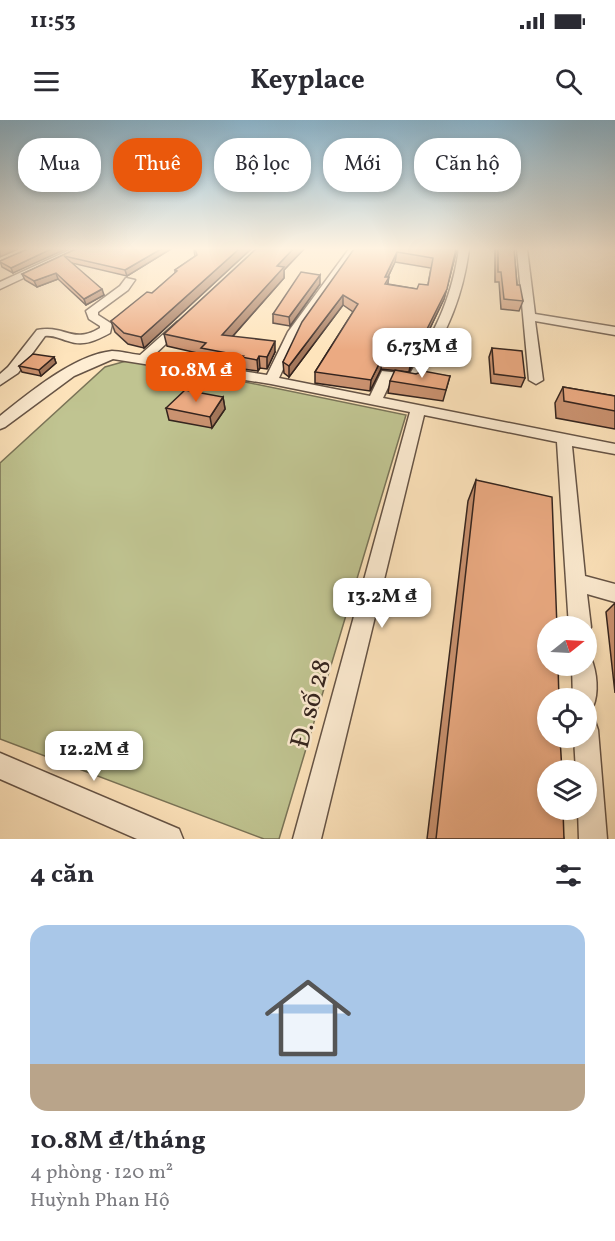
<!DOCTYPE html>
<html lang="vi">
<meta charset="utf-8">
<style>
body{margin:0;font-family:Vollkorn,serif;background:#f2f2f3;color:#2b2b33;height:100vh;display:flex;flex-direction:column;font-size:22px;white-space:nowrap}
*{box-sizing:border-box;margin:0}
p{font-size:20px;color:#7c7c81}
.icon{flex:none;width:33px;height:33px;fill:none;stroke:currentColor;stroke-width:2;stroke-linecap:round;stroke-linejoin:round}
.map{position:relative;height:719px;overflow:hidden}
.details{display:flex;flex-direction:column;background:#fff;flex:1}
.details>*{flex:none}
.banner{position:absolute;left:18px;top:18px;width:579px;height:54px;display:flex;gap:12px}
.needle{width:39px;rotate:72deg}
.controls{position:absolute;left:537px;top:496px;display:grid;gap:12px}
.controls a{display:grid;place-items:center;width:60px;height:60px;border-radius:50%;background:#fff;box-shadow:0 3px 9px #0003;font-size:30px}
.price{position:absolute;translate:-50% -51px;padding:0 14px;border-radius:12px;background:#fff;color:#222;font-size:20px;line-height:39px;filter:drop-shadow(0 2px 3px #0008)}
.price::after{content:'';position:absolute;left:50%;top:36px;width:18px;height:14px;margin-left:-9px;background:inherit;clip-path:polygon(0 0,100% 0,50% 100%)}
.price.current{background:#ea580c;color:#fff}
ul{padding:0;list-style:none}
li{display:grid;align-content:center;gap:12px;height:318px;padding:0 30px}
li+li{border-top:2px solid #e1e1e2}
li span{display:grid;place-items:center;height:186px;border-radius:18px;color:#555}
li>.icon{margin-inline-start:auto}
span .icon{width:108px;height:108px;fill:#fffc;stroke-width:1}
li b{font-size:26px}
h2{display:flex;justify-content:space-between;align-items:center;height:72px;padding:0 30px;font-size:26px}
.tag{padding:0 21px;border-radius:24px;background:#fff;box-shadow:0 3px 9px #0003;font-size:21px;line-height:54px}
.tag.current{background:#ea580c;color:#fff}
.status{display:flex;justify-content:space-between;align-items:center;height:42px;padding:0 30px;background:#fff;direction:ltr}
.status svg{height:16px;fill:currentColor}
header{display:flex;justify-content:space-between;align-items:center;height:78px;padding:0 30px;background:#fff;font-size:27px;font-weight:700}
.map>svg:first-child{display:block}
.green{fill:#c0c491;stroke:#7a7458;stroke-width:1.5}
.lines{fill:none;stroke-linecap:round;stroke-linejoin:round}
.minor-casing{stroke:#665446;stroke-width:3}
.minor{fill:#feedd3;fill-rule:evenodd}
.wall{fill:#ca9270;stroke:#34241e;stroke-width:1.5;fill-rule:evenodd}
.shaded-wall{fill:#a4775b;stroke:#34241e;stroke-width:1.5}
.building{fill:#ebaa82;stroke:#34241e;stroke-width:1.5;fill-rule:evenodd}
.labels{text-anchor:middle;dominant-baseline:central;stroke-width:5;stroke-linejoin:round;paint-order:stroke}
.near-street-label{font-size:27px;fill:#34241e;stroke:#feedd3}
</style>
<div class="status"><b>11:53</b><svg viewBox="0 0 49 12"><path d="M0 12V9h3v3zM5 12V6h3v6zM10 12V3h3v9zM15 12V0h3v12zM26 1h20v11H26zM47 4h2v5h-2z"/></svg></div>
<header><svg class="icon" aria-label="menu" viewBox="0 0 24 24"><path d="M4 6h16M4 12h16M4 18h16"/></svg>Keyplace<svg class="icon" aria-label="search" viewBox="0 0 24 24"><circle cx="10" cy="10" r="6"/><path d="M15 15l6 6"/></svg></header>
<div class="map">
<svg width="615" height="719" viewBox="0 0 615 719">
<rect width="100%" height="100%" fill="#fee4bc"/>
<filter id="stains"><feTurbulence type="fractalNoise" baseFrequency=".00333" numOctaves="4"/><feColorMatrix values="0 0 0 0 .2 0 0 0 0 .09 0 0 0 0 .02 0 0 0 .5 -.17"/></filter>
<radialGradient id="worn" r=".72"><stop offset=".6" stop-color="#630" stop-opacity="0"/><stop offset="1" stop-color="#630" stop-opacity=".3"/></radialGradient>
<polygon class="green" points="133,239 406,295 279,719 264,719 0,619 0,343 105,247"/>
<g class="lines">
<defs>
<g id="minor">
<polygon points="72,129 85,129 0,169 0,162"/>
<path d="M349,129h9l-58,83 -21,46 91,18 12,-25 28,3c25,-45 41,-72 49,-125h10c-7,54 -24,83 -48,130l-7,4 -22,-4 -9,19 232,46v10l-43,-8 13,130 30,8v18l-28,-8 4,33 -4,7 -1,-7h-17l-12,-185 -133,-27 -103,424h-28l117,-427 -139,-28 -158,-25 -39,17 -69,51 -5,2v-13c29,-23 74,-61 112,-65 8,0 19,3 28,4l37,-33 4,-1 6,3 -2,2 -33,31 115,18 21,-43z"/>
<polygon points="517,129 527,129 535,194 615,207 615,215 535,201 543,260 536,264 529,260"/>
<path d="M126,158l9,2 -7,10 -30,22v3l14,9 -2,9c-13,7 -26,14 -42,8 -8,-2 -14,-6 -23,-5l-27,37 -18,12v-11l8,-7 29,-37c28,-6 35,15 63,-2v-2l-11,-7 -3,-8 34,-25z"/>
<path d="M586,536l5,2c6,14 8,35 2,49l-7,3v-11h-13l-1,-33h14z"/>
<polygon points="586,598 595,601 598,610 607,719 579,719 578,690 586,690 586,651 576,651 574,618 586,618"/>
<polygon points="0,633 179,709 183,719 137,719 0,659"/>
</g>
</defs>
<use href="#minor" class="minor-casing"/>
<use href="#minor" class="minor"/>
</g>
<g class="wall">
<polygon points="28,129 13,153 2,147 0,141"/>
<polygon points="76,129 171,129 127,156 72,143 104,175 86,185 58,159 37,167 25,160 22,154"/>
<polygon points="251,129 144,228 128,224 115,212 111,201 152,173 175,153 175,150 195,136 194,130"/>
<polygon points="256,129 304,129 284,150 284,158 233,216 275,232 267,249 260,248 258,251 243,249 242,247 203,240 202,234 167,226 164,214"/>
<path d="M354,129h103l-13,50 -35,73 -28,-3 -11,22 -55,-8v-11l38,-60 -10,-7 -54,72 -5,-4 -1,-11zM395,142l36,6 -3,17 -11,4 -29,-5v-7z"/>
<polygon points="495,129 514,129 517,165 523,181 519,191 501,189 499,162 495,162"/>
<polygon points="320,164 290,206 273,203 273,194"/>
<polygon points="492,228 525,258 521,267 491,263 489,237"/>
<polygon points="54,237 56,243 41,256 22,252 19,246"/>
<polygon points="416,254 450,256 443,281 388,273 390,261"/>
<polygon points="563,267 615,276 615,309 556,298 555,283"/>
<polygon points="223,277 225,289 212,308 169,300 166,288"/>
<polygon points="476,360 564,719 427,719 468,381"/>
<polygon points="615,483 615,573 606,492"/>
</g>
<g class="shaded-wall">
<polygon points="1,129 18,129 0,137 0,130"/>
<polygon points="51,129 66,129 13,153 11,148"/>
<polygon points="161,129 171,129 127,156 125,150"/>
<polygon points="239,129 251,129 144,228 141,217"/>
<polygon points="293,129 304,129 284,150 284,158 224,226 222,215 277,146"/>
<polygon points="457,129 444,179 409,252 411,241"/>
<polygon points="397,132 395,142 386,161 389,157 387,167 384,174 385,157"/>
<polygon points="56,153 58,159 37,167 34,161"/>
<polygon points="320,155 320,164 290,206 289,197"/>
<polygon points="102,169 104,175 86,185 84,179"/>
<polygon points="343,175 343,185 289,257 289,246"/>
<polygon points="275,221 275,232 267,249 267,237"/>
<polygon points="259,236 260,248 258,251 257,240"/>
<polygon points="54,237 56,243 41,256 39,250"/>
<polygon points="382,238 381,249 370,271 371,260"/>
<polygon points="223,277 225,289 212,308 210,297"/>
</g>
<g class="building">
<polygon points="28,129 51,129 11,148 0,142 0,141"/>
<polygon points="76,129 161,129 125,150 64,136 102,169 84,179 56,153 34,161 22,154"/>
<polygon points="239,129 141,217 124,213 111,201 147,172 152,173 177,151 175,150 197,135 195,129"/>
<polygon points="256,129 293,129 277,146 284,147 222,215 275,221 267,237 259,236 257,240 241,237 243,236 201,228 206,223 164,214"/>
<path d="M354,129h102l-9,40 -36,72 -29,-3 -11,22 -56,-8 43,-68 -15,-9 -54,71 -6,-4 19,-40zM397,132l36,6 -5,27 -9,-1 -2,5 -32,-5 4,-7h-4z"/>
<polygon points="498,129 514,129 517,165 520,165 523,181 504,179 501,152 498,152"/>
<polygon points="301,152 320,155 289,197 273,194"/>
<polygon points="492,228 522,231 525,258 494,254"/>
<polygon points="33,234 54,237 39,250 19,246"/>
<polygon points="395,250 416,254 423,251 450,256 446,270 390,261"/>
<polygon points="563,267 615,276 615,291 564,281"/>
<polygon points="185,270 223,277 210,297 166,288"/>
<polygon points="476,360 552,377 557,507 548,507 548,546 558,546 559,579 548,579 548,618 560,618 562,651 548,651 548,690 563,690 564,719 436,719"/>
</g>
<linearGradient id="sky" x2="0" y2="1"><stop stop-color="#8bb8d2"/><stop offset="0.56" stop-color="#fff3e1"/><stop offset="1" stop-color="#fff3e1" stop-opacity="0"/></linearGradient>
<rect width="615" height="230" fill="url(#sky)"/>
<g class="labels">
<g class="near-street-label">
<text transform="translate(312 584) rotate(-75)">Đ. số 28</text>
</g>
</g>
<rect width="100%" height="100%" filter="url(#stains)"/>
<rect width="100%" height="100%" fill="url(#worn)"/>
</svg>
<div class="controls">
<a><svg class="needle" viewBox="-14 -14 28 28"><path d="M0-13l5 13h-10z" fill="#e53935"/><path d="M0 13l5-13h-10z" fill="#7c7c81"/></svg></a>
<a><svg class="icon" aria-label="locate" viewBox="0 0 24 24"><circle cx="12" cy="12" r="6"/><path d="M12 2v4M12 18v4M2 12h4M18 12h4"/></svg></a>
<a><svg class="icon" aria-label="layers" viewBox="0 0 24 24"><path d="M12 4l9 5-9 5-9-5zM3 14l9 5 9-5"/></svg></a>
</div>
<b class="price" style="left:422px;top:259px">6.73M ₫</b>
<b class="price current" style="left:196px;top:283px">10.8M ₫</b>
<b class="price" style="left:382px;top:509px">13.2M ₫</b>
<b class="price" style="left:94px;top:662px">12.2M ₫</b>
<div class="banner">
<a class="tag">Mua</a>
<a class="tag current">Thuê</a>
<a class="tag">Bộ lọc</a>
<a class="tag">Mới</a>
<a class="tag">Căn hộ</a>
</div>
</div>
<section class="details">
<h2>4 căn<svg class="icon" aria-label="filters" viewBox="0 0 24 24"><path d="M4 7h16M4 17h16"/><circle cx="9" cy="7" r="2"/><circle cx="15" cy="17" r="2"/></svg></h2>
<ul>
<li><span style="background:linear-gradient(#a9c7e8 75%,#b9a48a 0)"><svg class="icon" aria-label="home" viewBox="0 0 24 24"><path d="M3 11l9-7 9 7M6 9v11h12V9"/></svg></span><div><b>10.8M ₫/tháng</b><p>4 phòng · 120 m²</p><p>Huỳnh Phan Hộ</p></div></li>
</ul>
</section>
